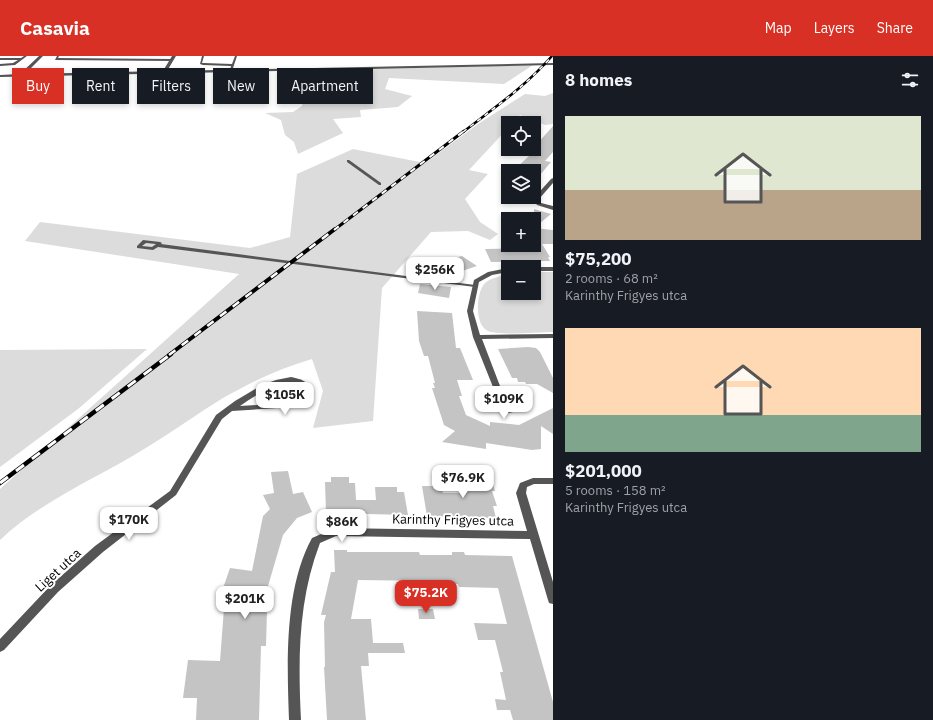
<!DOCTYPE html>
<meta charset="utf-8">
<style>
body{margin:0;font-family:"IBM Plex Sans",sans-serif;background:#242831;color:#f1f3f6;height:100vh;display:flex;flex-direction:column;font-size:15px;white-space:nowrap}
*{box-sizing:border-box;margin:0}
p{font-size:13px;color:#9ea1a6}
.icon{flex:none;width:22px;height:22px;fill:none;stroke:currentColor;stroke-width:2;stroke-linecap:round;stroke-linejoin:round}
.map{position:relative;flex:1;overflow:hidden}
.side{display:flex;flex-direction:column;background:#171b24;width:380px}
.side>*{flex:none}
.guide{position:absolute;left:12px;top:12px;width:380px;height:36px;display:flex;gap:8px}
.controls{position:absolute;left:501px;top:60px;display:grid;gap:8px}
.controls a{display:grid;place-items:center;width:40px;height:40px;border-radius:0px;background:#171b24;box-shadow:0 2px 6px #0003;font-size:20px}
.price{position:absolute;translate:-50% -34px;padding:0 9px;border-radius:8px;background:#fff;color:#222;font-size:13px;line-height:26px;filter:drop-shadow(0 1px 2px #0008)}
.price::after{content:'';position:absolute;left:50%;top:24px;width:12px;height:9px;margin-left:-6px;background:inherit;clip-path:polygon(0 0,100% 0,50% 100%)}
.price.current{background:#d93025;color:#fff}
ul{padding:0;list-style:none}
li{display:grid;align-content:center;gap:8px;height:212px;padding:0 12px}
li span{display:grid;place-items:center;height:124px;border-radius:0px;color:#555}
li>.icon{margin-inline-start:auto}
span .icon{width:72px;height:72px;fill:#fffc;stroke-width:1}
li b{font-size:17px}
h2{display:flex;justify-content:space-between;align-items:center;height:48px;padding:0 12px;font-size:17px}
.tag{padding:0 14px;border-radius:0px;background:#171b24;box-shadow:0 2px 6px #0003;font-size:14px;line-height:36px}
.tag.current{background:#d93025;color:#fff}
header{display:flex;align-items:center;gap:24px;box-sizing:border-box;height:56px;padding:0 20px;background:#d93025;color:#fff}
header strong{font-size:19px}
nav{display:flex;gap:22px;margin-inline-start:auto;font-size:14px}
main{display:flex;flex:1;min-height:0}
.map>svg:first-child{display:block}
.green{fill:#dcdcdc}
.building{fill:#c4c4c4}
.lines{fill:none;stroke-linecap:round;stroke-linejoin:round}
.lane{fill:#555;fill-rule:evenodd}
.street{fill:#555;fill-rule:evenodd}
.rail-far3-casing{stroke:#000;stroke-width:2.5}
.rail-far2-casing{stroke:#000;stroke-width:3}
.rail-far1-casing{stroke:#000;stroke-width:4}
.rail-casing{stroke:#000;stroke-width:4.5}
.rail-far3{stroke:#fff;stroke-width:1.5;stroke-dasharray:4.5;stroke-linecap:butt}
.rail-far2{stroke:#fff;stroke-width:2;stroke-dasharray:6;stroke-linecap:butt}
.rail-far1{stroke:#fff;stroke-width:2.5;stroke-dasharray:8;stroke-linecap:butt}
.rail{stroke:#fff;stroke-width:3;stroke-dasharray:10;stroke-linecap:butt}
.labels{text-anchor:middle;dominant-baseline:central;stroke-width:4;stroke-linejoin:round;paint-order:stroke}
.near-street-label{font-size:13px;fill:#000;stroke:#fff}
</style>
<header>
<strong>Casavia</strong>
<nav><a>Map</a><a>Layers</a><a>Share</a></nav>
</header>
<main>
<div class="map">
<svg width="553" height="664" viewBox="0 0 553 664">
<rect width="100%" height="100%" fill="#fff"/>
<g class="green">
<polygon points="533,9 504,28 389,22 385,33 412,40 398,51 360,54 361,61 333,63 343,77 298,98 294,86 285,79 281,64 265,57 293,56 302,50 304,36 299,15"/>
<path d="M553,37v31l-8,1 -25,-10 -7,8h-5v5l-39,42 19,4 -23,25 15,23 18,12 -8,6 -22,-9 -37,1 -49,56 -9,133 -60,7 10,-37 -11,-32c-31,9 -61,23 -89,39 -25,15 -49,33 -74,48 -49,31 -107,54 -149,94v-51l239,-215 -214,-33 15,-19 210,26 40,-11 7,-63 56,-25 72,14 53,-39 47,-30 20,2z"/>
<path d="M534,216h19v60c-15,0 -53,4 -65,-1 -14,-6 -12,-39 -3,-48 6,-5 16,-7 23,-9v19h26z"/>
<polygon points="147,293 78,353 0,411 0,294"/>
<path d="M499,336l12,4 2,5c-7,7 -21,5 -23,-5z"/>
</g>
<g class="building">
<polygon points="553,70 553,96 545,105 551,106 534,126 534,115 513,115 530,99 528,98"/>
<polygon points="534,153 551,158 534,172 553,174 553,188 542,188 550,201 548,201 550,205 491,206 485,193 534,192"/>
<polygon points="462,200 477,210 462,215 463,219 450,219 450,214 441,208 449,203"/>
<polygon points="420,228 451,231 449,242 418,237"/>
<polygon points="417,255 452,257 456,292 460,292 473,324 457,324 462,340 459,340 466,359 490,370 490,366 519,369 553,352 553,378 541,370 541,393 532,394 486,387 486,393 442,386 455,375 444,369 432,332 435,332 433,327 435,327 428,300 424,300 419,285"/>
<polygon points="528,291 536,292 540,296 553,322 553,337 537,328 526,328 525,326 518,326 517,322 512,322 498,293"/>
<polygon points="288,415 293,438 303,436 312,456 297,462 283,479 261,554 267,554 266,590 261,590 259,664 196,664 197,642 183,642 188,604 220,605 225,539 221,538 230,512 252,515 263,460 270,453 263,439 274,437 271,416"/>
<polygon points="458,416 479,416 481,422 491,422 495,435 492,435 497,450 493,450 496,462 427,460 422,430 441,430 443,437 464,437"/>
<polygon points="331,421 349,421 349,427 355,427 356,444 376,444 375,431 397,431 397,436 404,436 408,459 326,457 325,426 331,426"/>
<polygon points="334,494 347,494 347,496 419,496 420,499 452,499 452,496 464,496 465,499 512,500 553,646 553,664 513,664 510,654 497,654 495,643 506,644 500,616 503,616 495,584 478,584 474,567 507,568 498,532 459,531 458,528 434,528 433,525 358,524 351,563 371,563 373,587 403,587 405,597 368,597 369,610 361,610 366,664 327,664 324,611 325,611 324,566 326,559 321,559 331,516 335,516"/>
<polygon points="418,553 433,553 435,563 419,563"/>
</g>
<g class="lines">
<g class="lane">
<polygon points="24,0 27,0 15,9 0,10 0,8 13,7 18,4 0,4 0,2 21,2"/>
<polygon points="57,0 59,0 58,2 172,3 173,4 172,5 55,4"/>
<polygon points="202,0 204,0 202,7 204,7 232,8 235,0 237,0 232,15 231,16 230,15 231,10 203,9 200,8"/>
<polygon points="347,104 349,104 381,127 381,129 379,129 347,106"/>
<path d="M143,184l17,2 2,1 -1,1 314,41 2,1 -2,1 -317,-40 -5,3 -16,-2v-2zM146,187l10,1 -4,3 -10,-1z"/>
</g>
<g class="street">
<polygon points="39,0 43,0 25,18 163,15 172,0 176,0 167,15 553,7 553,9 0,21 0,19 20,18"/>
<polygon points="553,122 553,127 539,143 541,147 553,150 553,154 537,149 533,143 551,123"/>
<rect x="534" y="211" width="19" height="4"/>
<path d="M508,212v4l-16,3 -13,7 -6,29 7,24 73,-1v4l-71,1 18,47 17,5 7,9c-5,22 -37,12 -47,-1l3,-9 13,-3 -20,-50 -6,-26 7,-31 14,-8zM497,335l14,4 5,5 -1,3c-10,8 -22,4 -30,-4l2,-6z"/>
<path d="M291,321c13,3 14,3 22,14l-3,10 -18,6 -60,4 -10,8 -46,76 -73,57 -45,40 -54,58 -4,2v-13l50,-53 45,-40 75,-55 46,-76 19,-14 27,-16 14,-5zM291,326l8,2 6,7 -2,7 -12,5 -51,3c16,-11 32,-21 51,-24z"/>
<path d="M533,422h20v6h-19l-7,3 -1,6 27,89v22l-4,-1 -1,-3 -18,-61 -194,-3 -16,7c-22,57 -22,117 -19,177h-12c-2,-56 -5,-131 23,-182l23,-10 192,3 -11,-38 4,-10z"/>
</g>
<defs>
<path id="rail-far3" d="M463,76c31,-24 63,-46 89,-76"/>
<polyline id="rail-far2" points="334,174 464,75"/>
<polyline id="rail-far1" points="169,299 335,173"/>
<polyline id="rail" points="0,427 171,298"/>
</defs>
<use href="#rail-far3" class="rail-far3-casing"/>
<use href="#rail-far2" class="rail-far2-casing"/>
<use href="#rail-far1" class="rail-far1-casing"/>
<use href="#rail" class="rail-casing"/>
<use href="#rail-far3" class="rail-far3"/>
<use href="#rail-far2" class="rail-far2"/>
<use href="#rail-far1" class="rail-far1"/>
<use href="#rail" class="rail"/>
</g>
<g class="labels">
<g class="near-street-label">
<text transform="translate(453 464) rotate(1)">Karinthy Frigyes utca</text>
<text transform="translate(58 514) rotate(-43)">Liget utca</text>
</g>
</g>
</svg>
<div class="controls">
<a><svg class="icon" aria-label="locate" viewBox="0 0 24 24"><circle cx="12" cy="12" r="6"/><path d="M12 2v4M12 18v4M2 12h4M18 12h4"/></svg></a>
<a><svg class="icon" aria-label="layers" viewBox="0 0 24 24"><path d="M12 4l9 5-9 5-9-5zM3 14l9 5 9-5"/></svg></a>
<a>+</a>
<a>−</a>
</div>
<b class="price" style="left:435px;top:235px">$256K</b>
<b class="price" style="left:285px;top:360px">$105K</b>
<b class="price" style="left:504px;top:364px">$109K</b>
<b class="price" style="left:463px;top:443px">$76.9K</b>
<b class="price" style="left:129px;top:485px">$170K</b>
<b class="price" style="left:342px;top:487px">$86K</b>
<b class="price current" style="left:426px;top:558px">$75.2K</b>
<b class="price" style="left:245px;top:564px">$201K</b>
<div class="guide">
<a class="tag current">Buy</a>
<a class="tag">Rent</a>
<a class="tag">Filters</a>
<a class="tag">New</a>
<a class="tag">Apartment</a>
</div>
</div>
<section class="side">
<h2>8 homes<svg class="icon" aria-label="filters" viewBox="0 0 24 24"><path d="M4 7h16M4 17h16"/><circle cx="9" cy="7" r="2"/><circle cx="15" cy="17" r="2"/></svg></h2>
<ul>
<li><span style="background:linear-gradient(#dfe7d0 60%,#b9a48a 0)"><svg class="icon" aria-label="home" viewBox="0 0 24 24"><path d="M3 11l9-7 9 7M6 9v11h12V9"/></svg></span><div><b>$75,200</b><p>2 rooms · 68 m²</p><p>Karinthy Frigyes utca</p></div></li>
<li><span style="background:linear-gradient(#ffd9b3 70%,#7fa58c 0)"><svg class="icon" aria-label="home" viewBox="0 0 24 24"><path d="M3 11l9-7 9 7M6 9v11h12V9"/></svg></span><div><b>$201,000</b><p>5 rooms · 158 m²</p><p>Karinthy Frigyes utca</p></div></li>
</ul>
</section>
</main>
